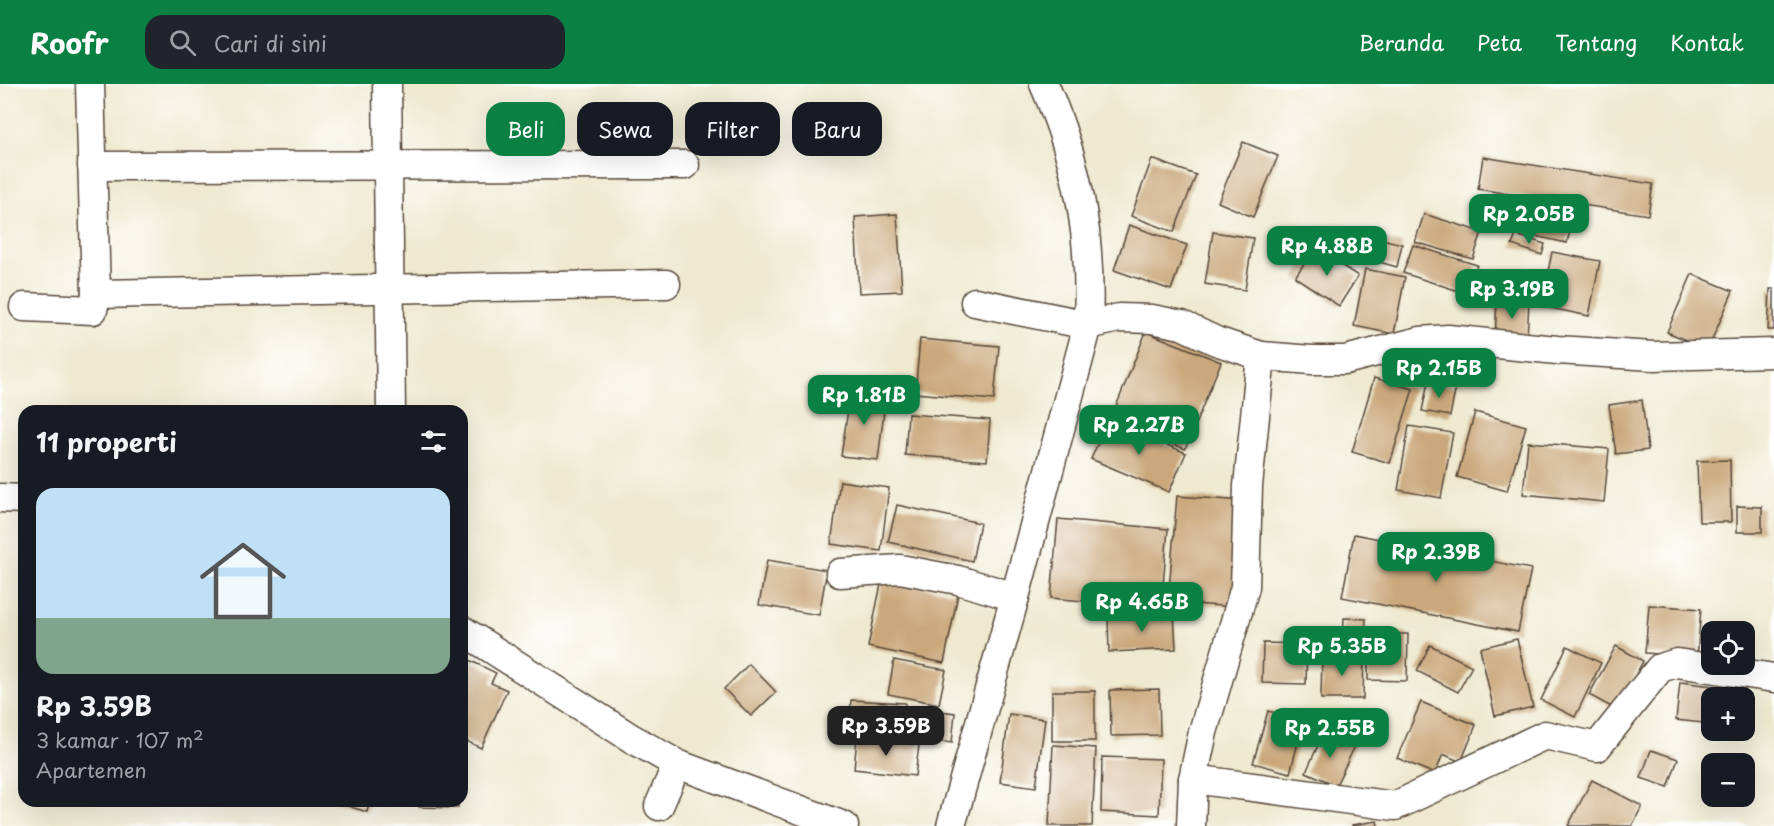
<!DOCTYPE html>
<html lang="id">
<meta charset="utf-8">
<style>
body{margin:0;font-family:"Playpen Sans",sans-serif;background:#20242c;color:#f1f3f6;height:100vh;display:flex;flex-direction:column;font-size:22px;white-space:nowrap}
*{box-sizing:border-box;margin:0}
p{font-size:20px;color:#9ea1a6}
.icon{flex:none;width:33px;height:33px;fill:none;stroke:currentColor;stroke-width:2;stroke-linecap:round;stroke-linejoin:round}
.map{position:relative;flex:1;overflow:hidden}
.panel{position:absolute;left:18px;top:321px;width:450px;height:402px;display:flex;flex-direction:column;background:#171b24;border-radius:18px;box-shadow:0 6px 24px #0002}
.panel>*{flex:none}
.top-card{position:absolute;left:486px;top:18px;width:570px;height:54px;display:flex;gap:12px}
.fabs{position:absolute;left:1701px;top:537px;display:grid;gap:12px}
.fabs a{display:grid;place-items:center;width:54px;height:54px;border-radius:12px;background:#171b24;box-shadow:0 6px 24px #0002;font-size:30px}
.price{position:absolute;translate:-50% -51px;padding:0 14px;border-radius:12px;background:#0b8043;color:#fff;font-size:20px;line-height:39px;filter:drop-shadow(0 2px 3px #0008)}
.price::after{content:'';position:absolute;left:50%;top:36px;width:18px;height:14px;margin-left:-9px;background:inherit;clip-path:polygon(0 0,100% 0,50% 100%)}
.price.on{background:#222;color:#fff}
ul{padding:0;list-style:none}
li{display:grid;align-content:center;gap:12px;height:318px;padding:0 18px}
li+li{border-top:2px solid #363941}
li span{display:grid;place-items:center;height:186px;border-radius:18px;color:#555}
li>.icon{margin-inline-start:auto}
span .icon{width:108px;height:108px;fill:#fffc;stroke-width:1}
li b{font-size:26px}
h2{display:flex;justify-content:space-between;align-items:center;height:72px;padding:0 18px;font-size:26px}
.tag{padding:0 21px;border-radius:18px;background:#171b24;box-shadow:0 6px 24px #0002;font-size:21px;line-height:54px}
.tag.on{background:#0b8043;color:#fff}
header{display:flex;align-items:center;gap:36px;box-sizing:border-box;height:84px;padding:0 30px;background:#0b8043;color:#fff}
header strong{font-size:28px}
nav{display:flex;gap:33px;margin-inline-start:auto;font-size:21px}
.search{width:420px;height:54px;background:#20242c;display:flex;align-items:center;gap:15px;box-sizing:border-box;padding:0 21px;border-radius:18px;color:#9ea1a6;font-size:22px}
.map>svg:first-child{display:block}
.building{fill:#caa87b}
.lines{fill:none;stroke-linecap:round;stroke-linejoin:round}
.minor-casing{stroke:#564739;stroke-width:31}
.minor{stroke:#fff;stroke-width:28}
</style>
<header>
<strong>Roofr</strong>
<div class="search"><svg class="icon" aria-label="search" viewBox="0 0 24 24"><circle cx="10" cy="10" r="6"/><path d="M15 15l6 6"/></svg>Cari di sini</div>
<nav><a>Beranda</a><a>Peta</a><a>Tentang</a><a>Kontak</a></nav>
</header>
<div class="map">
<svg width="1774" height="742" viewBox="0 0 1774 742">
<rect width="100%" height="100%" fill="#fff"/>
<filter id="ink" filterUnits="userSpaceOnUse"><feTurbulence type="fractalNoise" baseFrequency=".0167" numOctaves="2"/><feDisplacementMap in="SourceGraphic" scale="12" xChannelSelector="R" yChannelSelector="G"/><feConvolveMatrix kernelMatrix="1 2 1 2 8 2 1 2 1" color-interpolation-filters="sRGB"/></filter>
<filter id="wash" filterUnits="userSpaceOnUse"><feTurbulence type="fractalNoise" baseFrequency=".008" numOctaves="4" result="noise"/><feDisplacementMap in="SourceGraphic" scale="24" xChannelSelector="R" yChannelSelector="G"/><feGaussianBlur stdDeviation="1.35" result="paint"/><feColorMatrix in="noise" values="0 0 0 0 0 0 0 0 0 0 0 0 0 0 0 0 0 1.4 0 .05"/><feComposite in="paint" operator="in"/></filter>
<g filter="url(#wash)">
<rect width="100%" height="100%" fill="#eee9cf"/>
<g id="blocks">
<g class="building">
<polygon points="1243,58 1278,72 1253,133 1218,118"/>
<polygon points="1483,73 1653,100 1648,131 1478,105"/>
<polygon points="1152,75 1196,91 1174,148 1131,132"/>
<polygon points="1526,124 1573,134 1567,159 1521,149"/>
<polygon points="897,130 902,207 859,209 855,133"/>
<polygon points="1424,130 1482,148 1473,175 1415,158"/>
<polygon points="1129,141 1187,161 1171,206 1114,186"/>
<polygon points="1213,148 1253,154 1245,206 1205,200"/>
<polygon points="1516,151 1545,160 1542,171 1512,161"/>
<polygon points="1378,154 1402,160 1397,183 1372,176"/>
<polygon points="1413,161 1477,181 1468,210 1403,189"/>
<polygon points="1315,164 1358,192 1339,222 1295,193"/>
<polygon points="1552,168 1600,177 1589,232 1541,222"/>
<polygon points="1365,185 1405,193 1394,250 1354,242"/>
<polygon points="1692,190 1733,207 1708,265 1667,248"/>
<polygon points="1770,205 1774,205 1774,246 1768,246"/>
<polygon points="1497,216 1529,218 1527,255 1495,253"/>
<polygon points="1146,248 1221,278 1185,365 1111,335"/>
<polygon points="920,255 999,262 994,316 915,309"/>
<polygon points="1374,294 1413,305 1390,379 1352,368"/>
<polygon points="1428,298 1456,303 1450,332 1422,327"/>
<polygon points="851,306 886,311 878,376 841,372"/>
<polygon points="1642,316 1648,366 1616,370 1609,321"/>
<polygon points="1475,328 1526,342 1507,407 1457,393"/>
<polygon points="908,330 990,336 987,377 905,371"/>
<polygon points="1108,336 1186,369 1169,408 1091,375"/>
<polygon points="1409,342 1453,349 1441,414 1398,406"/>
<polygon points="1528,358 1609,365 1604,418 1523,410"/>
<polygon points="1730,376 1731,438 1699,438 1697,377"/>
<polygon points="840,397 889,404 881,467 831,460"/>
<polygon points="1177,412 1243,417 1234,523 1168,518"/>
<polygon points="897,421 980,439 972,477 888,458"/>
<polygon points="1737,422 1762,423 1762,448 1737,448"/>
<polygon points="1058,435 1168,445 1161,524 1051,514"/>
<polygon points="1354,450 1531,485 1518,548 1342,513"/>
<polygon points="767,476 827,486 819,531 759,521"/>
<polygon points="882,495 958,510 944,579 868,563"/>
<polygon points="1649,521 1701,525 1697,573 1645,569"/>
<polygon points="1174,529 1176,565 1109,568 1108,533"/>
<polygon points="1344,534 1366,535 1365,561 1343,560"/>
<polygon points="1368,550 1408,550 1407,597 1368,596"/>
<polygon points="1517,555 1533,623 1495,632 1480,564"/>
<polygon points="1263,559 1307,560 1306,600 1262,599"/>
<polygon points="1430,561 1472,582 1458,608 1417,587"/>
<polygon points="1567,562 1601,579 1575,633 1541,616"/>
<polygon points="1616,562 1643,577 1617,626 1589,611"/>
<polygon points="1322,570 1364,571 1363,615 1321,615"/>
<polygon points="469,576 496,589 491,599 507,606 481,664 462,655 462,591"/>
<polygon points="894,576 946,586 939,620 888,610"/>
<polygon points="749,580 776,608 751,632 724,605"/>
<polygon points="1680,598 1736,605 1735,614 1712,614 1712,640 1676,636"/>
<polygon points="1159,605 1160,651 1111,652 1110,606"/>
<rect x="1052" y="607" width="43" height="50"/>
<polygon points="851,616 905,619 903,652 849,649"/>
<polygon points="1421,618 1476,641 1461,678 1443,670 1435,690 1397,674"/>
<polygon points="918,624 955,629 952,659 914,654"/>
<polygon points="1268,627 1304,636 1290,689 1253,679"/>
<polygon points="1009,630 1045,635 1036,703 1000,698"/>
<polygon points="1324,648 1355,662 1336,701 1306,688"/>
<polygon points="857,653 919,661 915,692 854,685"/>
<polygon points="1053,661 1096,664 1092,742 1049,742"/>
<polygon points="1651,666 1678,675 1668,703 1641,694"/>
<polygon points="1102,673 1161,675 1159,731 1101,728"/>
<polygon points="1592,696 1642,722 1632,742 1568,742"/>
<polygon points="332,717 370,717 367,728"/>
<polygon points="419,717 458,717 458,724 419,723"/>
<polygon points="1377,737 1378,742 1352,742 1352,741"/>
</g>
</g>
</g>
<g filter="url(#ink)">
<use href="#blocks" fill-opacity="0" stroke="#564739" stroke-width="1.5"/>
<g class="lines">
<defs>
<g id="minor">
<polyline points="387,0 391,327"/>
<polyline points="92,82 685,81"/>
<polyline points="96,210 666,200"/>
<path d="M975,218l113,23c4,-87 -9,-161 -44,-241"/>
<polyline points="24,223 93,226 96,210 90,0"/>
<polyline points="1261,272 1312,276 1345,276 1420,257 1448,255 1557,266 1653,272 1774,269"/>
<polyline points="0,414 24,415"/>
<polyline points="840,489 900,485 958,496 1015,513"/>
<polyline points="462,546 631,654 677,680 844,742"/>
<polyline points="1193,695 1395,722 1545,651 1597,663 1660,584 1677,579 1774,594"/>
<polyline points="659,722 677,680"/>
<polyline points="951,742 1015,513 1088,241 1119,234 1152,235 1182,241 1216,257 1261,272 1248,402 1245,503 1203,648 1193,695 1191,742"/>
</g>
</defs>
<use href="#minor" class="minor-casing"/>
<use href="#minor" class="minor"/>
</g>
</g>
</svg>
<div class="fabs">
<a><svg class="icon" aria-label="locate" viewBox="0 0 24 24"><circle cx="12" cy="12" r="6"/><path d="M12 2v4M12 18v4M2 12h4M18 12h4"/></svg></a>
<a>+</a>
<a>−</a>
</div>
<b class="price" style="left:1529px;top:161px">Rp 2.05B</b>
<b class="price" style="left:1327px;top:193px">Rp 4.88B</b>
<b class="price" style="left:1512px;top:236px">Rp 3.19B</b>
<b class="price" style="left:1439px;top:315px">Rp 2.15B</b>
<b class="price" style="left:864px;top:342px">Rp 1.81B</b>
<b class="price" style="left:1139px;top:372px">Rp 2.27B</b>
<b class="price" style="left:1436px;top:499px">Rp 2.39B</b>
<b class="price" style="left:1142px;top:549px">Rp 4.65B</b>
<b class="price" style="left:1342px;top:593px">Rp 5.35B</b>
<b class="price on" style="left:886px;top:673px">Rp 3.59B</b>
<b class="price" style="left:1330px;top:675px">Rp 2.55B</b>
<div class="top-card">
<a class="tag on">Beli</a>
<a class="tag">Sewa</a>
<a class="tag">Filter</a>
<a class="tag">Baru</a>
</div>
<section class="panel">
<h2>11 properti<svg class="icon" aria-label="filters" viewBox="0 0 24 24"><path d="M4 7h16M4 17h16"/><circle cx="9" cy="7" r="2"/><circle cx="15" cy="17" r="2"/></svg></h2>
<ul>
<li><span style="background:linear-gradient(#bfe0f5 70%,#7fa58c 0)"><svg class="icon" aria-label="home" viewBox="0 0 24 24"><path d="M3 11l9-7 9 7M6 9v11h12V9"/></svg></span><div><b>Rp 3.59B</b><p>3 kamar · 107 m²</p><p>Apartemen</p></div></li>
</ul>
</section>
</div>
